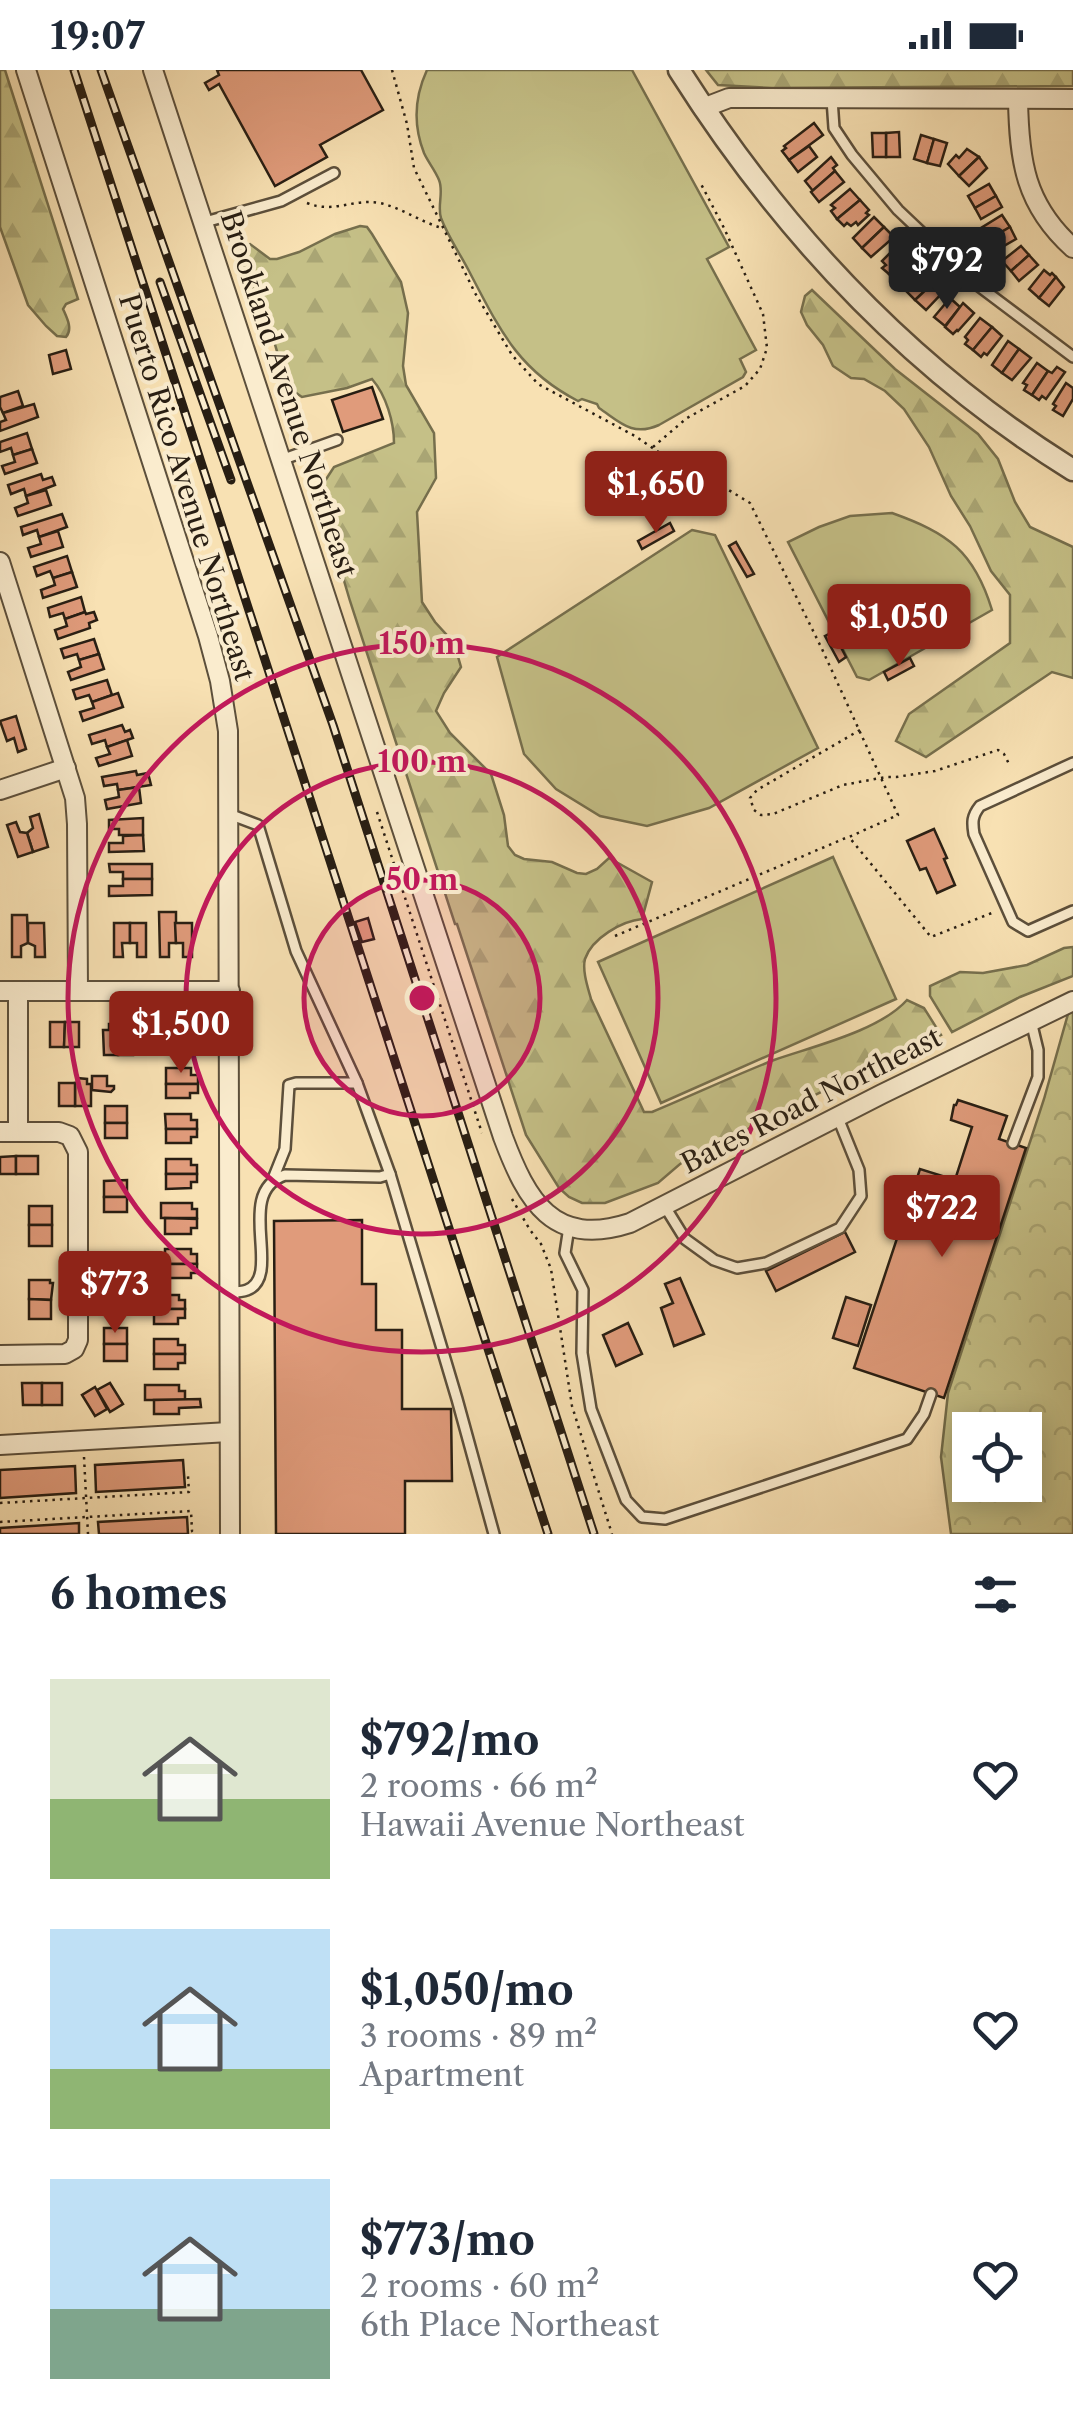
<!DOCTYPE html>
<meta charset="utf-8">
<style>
body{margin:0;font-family:"Libre Caslon Text",serif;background:#f2f2f3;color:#1f2937;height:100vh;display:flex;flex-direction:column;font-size:38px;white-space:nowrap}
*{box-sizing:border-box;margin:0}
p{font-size:32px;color:#747a83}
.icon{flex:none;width:55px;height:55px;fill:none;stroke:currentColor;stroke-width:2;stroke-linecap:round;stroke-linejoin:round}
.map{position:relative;height:1464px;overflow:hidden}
.details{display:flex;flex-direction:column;background:#fff;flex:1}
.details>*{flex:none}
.tools{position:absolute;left:952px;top:1342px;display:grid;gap:20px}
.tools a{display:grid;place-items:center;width:90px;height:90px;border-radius:0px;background:#fff;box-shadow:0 5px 25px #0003;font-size:50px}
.price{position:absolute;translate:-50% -85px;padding:0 22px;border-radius:10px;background:#8f2418;color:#fff;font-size:32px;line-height:65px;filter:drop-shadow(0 2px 5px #0008)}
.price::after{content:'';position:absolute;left:50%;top:60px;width:30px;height:22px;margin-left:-15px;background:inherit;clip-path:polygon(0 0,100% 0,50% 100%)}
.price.current{background:#222;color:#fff}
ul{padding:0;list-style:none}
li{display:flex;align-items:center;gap:30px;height:250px;padding:0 50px}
li span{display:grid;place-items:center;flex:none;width:280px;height:200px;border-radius:0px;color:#555}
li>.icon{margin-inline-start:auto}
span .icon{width:120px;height:120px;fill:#fffc;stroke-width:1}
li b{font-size:42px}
h2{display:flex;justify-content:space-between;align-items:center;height:120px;padding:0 50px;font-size:42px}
.status{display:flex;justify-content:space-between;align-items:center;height:70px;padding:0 50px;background:#fff;direction:ltr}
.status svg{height:28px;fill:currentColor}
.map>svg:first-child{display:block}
.grass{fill:#c5c087;stroke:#766f4d;stroke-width:2.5}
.forest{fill:url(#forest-firs);stroke:#766f4d;stroke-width:2.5}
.park{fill:url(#park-crowns);stroke:#766f4d;stroke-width:2.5;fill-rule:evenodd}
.building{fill:#e09b7b;stroke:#281e13;stroke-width:2.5}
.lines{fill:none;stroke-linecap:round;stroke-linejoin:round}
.service-casing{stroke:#5c4f3b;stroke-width:14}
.minor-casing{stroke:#5c4f3b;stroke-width:22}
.tertiary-casing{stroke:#5c4f3b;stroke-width:25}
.path{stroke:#281e13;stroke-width:2.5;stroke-dasharray:2.5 5;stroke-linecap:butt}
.service{stroke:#faecce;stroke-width:9}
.minor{stroke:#faecce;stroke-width:18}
.tertiary{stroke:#faecce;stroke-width:20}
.rail-casing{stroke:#281e13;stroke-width:9}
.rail{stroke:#faecce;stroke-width:5;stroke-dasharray:15;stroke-linecap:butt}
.ring{fill:none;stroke:#c2185b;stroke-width:5}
.labels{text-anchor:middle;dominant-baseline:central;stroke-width:8;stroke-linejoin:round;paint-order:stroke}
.street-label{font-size:28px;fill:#281e13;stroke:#faecce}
.centre{fill:#c2185b;stroke:#faecce;stroke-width:5}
.ring-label{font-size:30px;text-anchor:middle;font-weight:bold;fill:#c2185b;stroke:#faecce;stroke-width:8;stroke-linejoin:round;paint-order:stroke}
</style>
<div class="status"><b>19:07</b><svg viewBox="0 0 49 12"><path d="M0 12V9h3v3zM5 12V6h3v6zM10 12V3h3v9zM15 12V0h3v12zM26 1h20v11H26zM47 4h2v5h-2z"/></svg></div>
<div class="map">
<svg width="1073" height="1464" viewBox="0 0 1073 1464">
<defs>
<pattern id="forest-firs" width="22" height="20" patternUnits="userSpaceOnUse" patternTransform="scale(2.5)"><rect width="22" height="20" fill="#c5c087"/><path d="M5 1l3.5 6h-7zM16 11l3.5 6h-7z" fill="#a9a574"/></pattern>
<pattern id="park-crowns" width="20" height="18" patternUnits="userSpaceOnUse" patternTransform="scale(2.5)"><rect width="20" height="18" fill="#c5c087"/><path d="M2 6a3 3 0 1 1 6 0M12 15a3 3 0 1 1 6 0" fill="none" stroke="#a9a574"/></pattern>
</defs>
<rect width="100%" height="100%" fill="#f8e1b3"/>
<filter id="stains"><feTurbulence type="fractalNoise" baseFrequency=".002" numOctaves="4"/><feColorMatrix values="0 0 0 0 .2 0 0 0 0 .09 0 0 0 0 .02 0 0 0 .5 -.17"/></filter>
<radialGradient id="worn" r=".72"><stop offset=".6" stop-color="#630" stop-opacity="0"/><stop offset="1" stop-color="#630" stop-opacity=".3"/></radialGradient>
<g class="grass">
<path d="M427,0h205l97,177 -22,12 49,91 -16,9 6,13 -3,5 -84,48c-27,12 -39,-3 -60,-17l-2,-4 -15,-5 -4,2c-60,-31 -78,-71 -108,-128 -9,-18 -22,-36 -29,-55 -4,-12 3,-26 -2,-38 -4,-10 -11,-18 -15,-27 -11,-28 -9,-57 3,-83z"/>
<path d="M892,443c56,20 82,38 100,97l-123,70 -12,-3 -69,-135 31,-15 31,-11z"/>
<polygon points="692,460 715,465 818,678 709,738 647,756 600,746 556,719 524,684 497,587"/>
<polygon points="833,787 896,929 661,1033 598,892"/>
</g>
<g class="forest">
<path d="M0,0h5l73,229 -12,5 -3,5c4,9 10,20 3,28l-9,-1 -11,-10 -18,-21 -28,-78z"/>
<polygon points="706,0 1073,0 1073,16 772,18 718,15"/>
<path d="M360,156l7,1 5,7 29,48 7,31 -5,53 3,19 28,48 2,45 -19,34 5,90 13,20 19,21 7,24 -17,26 -8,18 14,22 41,41 13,41 4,31 7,9 9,4 28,3 25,11 9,1 11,-5 12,-11 43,24 -10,37c-20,2 -50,19 -57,40 -3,12 3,29 6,40l53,113h8c41,-17 81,-36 122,-52 40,-14 105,-29 133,-60l17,8 17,27 -141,67 -120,62 -22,19 -53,20h-23l-13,-6 -10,-9 -33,-53 -69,-211h-2l-105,-323 -31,-105 2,-9 13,-20 60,-24c0,-21 -8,-48 -22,-64l-25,9 -45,9c-7,-5 -7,-4 -11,-11 -12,-19 -16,-46 -24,-67 -9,-24 -27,-46 -25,-73l8,-2 20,15h7l22,-7 36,-18z"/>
<polygon points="812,220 895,299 978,364 998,389 1015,432 1030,457 1073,477 1073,608 1052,602 926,687 896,671 909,644 1010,573 1010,525 991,501 970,456 951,426 929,377 904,339 885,321 864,309 851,308 833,296 823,275 807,255 801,242 805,226"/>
<polygon points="1073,877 1073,906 1020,927 952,962 930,926 930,916 960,902 983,903 1027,895 1064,878"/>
</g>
<path class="park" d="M1073,941v523h-122l-10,-77 7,-64 96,-294 24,-85zM970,1360h55v55h-55z"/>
<g class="building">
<polygon points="217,0 361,0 383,40 320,75 327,87 275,116 219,14 209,20 205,13 219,5"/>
<polygon points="814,53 823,65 789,90 782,81 786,78 784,76"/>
<polygon points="899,62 900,87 886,87 886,63"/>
<polygon points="872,63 886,63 886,87 873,87"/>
<polygon points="921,65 934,69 927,93 914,89"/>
<polygon points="934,69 947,73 940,96 927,93"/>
<polygon points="809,76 817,87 798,102 789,90"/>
<polygon points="967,79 979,87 959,106 948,94 956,85 959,88"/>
<polygon points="831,87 837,95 833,98 835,101 813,121 805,111"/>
<polygon points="979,87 987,98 969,116 959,106"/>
<polygon points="835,101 844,112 819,132 811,122"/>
<polygon points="989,114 996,126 975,138 968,126"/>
<polygon points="850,119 860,130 837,149 831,141 835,138 831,135"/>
<polygon points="996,126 1002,137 981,149 975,138"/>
<polygon points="860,130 869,140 866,143 869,145 858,155 856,152 851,156 847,153 844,156 837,149"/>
<polygon points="1002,145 1010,157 988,170 981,158"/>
<polygon points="874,147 884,157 862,178 853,168"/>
<polygon points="884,157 894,167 871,187 862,178"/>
<polygon points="1010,157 1016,169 995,181 988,170"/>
<polygon points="900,173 910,183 889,204 882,198 886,195 882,191"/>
<polygon points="1021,176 1029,185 1011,201 1002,191"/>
<polygon points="910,183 920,193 903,211 899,207 896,211 889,204"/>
<polygon points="1029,185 1038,195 1019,211 1011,201"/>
<polygon points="925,199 937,210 915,230 907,222"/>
<polygon points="1044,200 1050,205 1052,203 1056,207 1039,228 1029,219"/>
<polygon points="1056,207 1064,217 1049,236 1039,228"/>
<polygon points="933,213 943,222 926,240 915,230"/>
<polygon points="950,228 960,237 945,256 934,247"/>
<polygon points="963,233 974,243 958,261 957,260 953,264 945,257"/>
<polygon points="980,248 992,257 973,280 965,274 968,270 965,267"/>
<polygon points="992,257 1002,266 987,285 984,283 981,287 973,280"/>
<polygon points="1008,271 1019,279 1002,303 992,295"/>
<polygon points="1019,279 1031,288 1012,310 1002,303"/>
<polygon points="66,280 71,299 53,304 49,285"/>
<polygon points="1037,293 1048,301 1032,325 1024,320 1027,315 1023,313"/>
<polygon points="1057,297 1065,302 1046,329 1042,326 1039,330 1032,325 1048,301 1052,303"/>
<polygon points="1066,313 1073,318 1073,329 1063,346 1053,340 1056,336 1053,334"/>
<polygon points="372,317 383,349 343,362 332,330"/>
<polygon points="18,321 23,336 3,343 0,337 0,327"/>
<polygon points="34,334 38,347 0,361 0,352 6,350 3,343"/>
<polygon points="27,363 32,379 13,385 11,378 0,382 0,372"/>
<polygon points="32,379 37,393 5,404 2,396 15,392 13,385"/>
<polygon points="41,404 43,410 52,407 55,415 26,426 24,419 11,424 8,415"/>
<polygon points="46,420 51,435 18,446 15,438 28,433 26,426"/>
<polygon points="62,444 67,457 39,467 37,460 23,465 21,457"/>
<polygon points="670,453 674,461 642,479 638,471"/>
<polygon points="58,461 63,477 31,487 28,478 41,474 39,467"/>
<polygon points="736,472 754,504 747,507 729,476"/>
<polygon points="67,486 72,502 53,508 50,501 37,506 34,497"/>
<polygon points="72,502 77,517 43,528 41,520 55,515 53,508"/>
<polygon points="81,527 85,542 65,549 63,543 50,547 48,538"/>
<polygon points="85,542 86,544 94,542 97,550 89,553 90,558 58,569 55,560 67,556 65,549"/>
<polygon points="833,562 846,587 839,592 825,566"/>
<polygon points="94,569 99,584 79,590 77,584 64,588 61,579"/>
<polygon points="99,584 104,599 71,610 68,602 81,597 79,590"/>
<polygon points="910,588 914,596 888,610 884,602"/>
<polygon points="107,610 112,625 92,632 89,625 76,629 73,620"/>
<polygon points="118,623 123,637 83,651 80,642 94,638 92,632"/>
<polygon points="16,646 26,679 18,682 14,668 7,671 0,651"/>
<polygon points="122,655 125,662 130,660 133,668 107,677 105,670 92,674 89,665"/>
<polygon points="127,670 132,686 99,696 96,688 110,684 107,677"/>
<polygon points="136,701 137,705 148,703 151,715 118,720 117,714 104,716 102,707"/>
<polygon points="139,717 141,733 107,739 105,730 119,727 118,720"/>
<polygon points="39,744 48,777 33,782 27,763 33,758 30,747"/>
<polygon points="143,748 143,765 119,765 119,759 109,759 109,750"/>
<polygon points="16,752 20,762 27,763 33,782 18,787 7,755"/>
<polygon points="934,759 947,788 944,789 955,815 937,823 926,798 920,800 907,771"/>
<polygon points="143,765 144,781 109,782 109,773 123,773 123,766"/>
<polygon points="109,794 152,794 152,809 123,809 123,802 110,802"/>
<polygon points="123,809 152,809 152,825 109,826 109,816 123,816"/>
<polygon points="159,842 176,842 176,873 169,873 169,887 160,887"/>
<polygon points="12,845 27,845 28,873 21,876 21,887 12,887"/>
<polygon points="368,848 374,869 362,872 355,852"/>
<polygon points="28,853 44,853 45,887 35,887 35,876 28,873"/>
<polygon points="114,853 130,853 130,873 122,873 123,887 114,887"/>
<polygon points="130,853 146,853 146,887 137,887 137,873 130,873"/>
<polygon points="175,853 192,853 192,887 183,887 183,873 176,873"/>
<rect x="177" y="947" width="14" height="34"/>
<polygon points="50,952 65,952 64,977 50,977"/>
<polygon points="65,952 79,952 79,977 64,977"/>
<rect x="163" y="952" width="14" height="24"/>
<polygon points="109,954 116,954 118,985 104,985 103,960 109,960"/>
<polygon points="118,954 127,954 127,960 132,960 133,985 118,985"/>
<polygon points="166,998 191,998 191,1005 198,1005 198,1014 166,1014"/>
<polygon points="92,1006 107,1006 107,1016 114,1016 114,1019 111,1022 92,1020"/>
<polygon points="77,1008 87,1009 87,1014 91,1014 91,1036 75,1036 75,1013 77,1013"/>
<rect x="59" y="1013" width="16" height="23"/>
<polygon points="166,1014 198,1014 198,1023 190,1023 190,1028 166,1028"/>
<polygon points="958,1030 1007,1046 999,1069 1026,1078 944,1328 854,1298 920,1099 955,1110 972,1057 951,1050 954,1035 956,1035"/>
<rect x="105" y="1036" width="22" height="17"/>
<polygon points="165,1044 191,1044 191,1050 197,1050 197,1059 166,1059"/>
<rect x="105" y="1053" width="22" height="15"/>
<polygon points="166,1059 197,1059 197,1067 191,1067 191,1073 166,1073"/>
<polygon points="16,1086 16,1104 0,1104 0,1087"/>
<rect x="16" y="1086" width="22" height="18"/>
<polygon points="166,1089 191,1089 191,1095 197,1095 197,1104 166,1104"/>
<polygon points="166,1104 197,1104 197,1112 191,1112 191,1118 166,1119"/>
<polygon points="127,1110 127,1127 104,1127 104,1111"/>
<rect x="104" y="1127" width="23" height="15"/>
<polygon points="161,1133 192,1133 192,1139 197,1139 197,1148 161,1148"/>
<rect x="29" y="1136" width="23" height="19"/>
<polygon points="165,1148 197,1149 197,1158 191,1158 191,1164 165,1164"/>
<polygon points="362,1150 362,1214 376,1214 376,1260 402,1260 402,1339 451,1339 452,1411 405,1411 405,1464 276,1464 274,1151"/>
<rect x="29" y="1155" width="23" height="21"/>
<polygon points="845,1162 855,1182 776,1221 766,1201"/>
<polygon points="165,1179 191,1179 191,1184 197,1184 197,1194 165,1194"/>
<polygon points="104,1184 127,1184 127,1200 104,1201"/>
<polygon points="165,1194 197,1194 197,1203 191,1203 191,1208 165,1208 165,1204 161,1204 161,1197 165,1198"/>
<polygon points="127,1200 127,1217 104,1217 104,1201"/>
<polygon points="680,1208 704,1264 674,1276 661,1238 673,1233 665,1214"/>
<polygon points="29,1210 50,1210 50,1213 53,1213 51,1230 29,1229"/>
<polygon points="154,1225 179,1225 179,1230 185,1230 185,1239 154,1239"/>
<polygon points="846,1227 871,1235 858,1276 833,1268"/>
<polygon points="29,1229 51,1230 51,1249 29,1249"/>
<polygon points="154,1239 185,1239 185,1248 178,1248 178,1254 154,1254"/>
<polygon points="628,1253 642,1284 616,1296 603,1265"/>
<rect x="104" y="1258" width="23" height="16"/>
<polygon points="154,1269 178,1269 178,1275 185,1275 185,1284 154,1284"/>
<rect x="104" y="1274" width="23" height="17"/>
<polygon points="154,1284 185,1284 185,1293 178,1293 178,1299 154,1299"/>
<polygon points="22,1313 42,1313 42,1335 23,1335"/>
<rect x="42" y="1313" width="20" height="22"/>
<polygon points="110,1313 123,1334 110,1342 97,1320"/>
<polygon points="145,1315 179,1315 179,1321 185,1321 185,1330 145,1330"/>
<polygon points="95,1317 107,1339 95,1346 82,1325"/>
<polygon points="200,1329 201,1337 179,1338 179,1344 154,1344 154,1330"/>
<polygon points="183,1390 185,1417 96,1422 95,1395"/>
<polygon points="75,1396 76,1423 0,1428 0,1400"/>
<polygon points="187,1447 188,1464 99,1464 98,1452"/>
<polygon points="79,1453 79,1464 0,1464 0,1458"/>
</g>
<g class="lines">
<defs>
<g id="service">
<polyline points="832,29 834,58 852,85 898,140 976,214 1073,287"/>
<polyline points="205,152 281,131 334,103"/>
<polyline points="281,390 337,370"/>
<path d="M1073,693l-93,43c-8,10 -8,16 -6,28l39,88 15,9 45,-20"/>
<path d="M229,744l29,11 38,126 61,132 33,91 -10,3 -95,-2c-52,17 -1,101 -38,115 -5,2 -11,2 -16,2"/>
<polyline points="1013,1073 1038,1007 1038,980 1031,951"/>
<polyline points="390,1104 457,1329 494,1464"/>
<polyline points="273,1109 285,1079 289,1015 296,1013 357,1013"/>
<polyline points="664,1135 685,1169 714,1190 737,1198 766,1193 840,1158 861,1126 859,1100 838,1048"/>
<polyline points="569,1157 565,1183 583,1220 582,1283 591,1339 626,1430 642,1447 665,1449 907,1369 924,1344 931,1324"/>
</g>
<g id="minor">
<polyline points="26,0 208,566 220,611 228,661 230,1464"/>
<path d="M153,0l350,1067c24,64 50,111 127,86l252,-129 191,-93"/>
<path d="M1018,29c1,62 7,106 55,149"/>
<polyline points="703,38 729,28 1073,29"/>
<polyline points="0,492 75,728 77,754 78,921"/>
<polyline points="0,720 66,698"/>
<polyline points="0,921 230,921"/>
<polyline points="18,921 18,1062"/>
<polyline points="0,1062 59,1062 70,1066 78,1082 78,1270 74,1279 65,1284 0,1285"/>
<polyline points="0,1375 229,1362"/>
</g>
<path id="tertiary" d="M679,0c102,161 231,299 394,400"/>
</defs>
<use href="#service" class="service-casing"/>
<use href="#minor" class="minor-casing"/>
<use href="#tertiary" class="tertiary-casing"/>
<g class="path">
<polyline points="392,0 407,54 414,98 475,223 512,285 538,314 635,366 682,398 727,419 750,433 822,579 898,745 849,767 931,867 992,843"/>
<path d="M307,133c27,11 46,-5 73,0 22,5 41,19 62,25"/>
<polyline points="653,377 687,348 745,316 760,299 767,278 763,244 724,158 701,114"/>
<polyline points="860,660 757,720 750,728 754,740 761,745 773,744 843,715 886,707 896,707 935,701 998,680 1004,684 1010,696"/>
<polyline points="377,742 482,1063"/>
<polyline points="615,866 848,767"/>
<polyline points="512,1129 530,1160 541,1174 551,1199 572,1336 612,1464"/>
<polyline points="84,1387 88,1464"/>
<polyline points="0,1433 189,1422 188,1406 184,1406"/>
<polyline points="0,1452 191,1441 192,1461 187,1462"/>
</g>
<use href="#service" class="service"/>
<use href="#minor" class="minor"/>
<use href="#tertiary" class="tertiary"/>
<defs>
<g id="rail">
<polyline points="74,0 548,1464"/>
<polyline points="101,0 333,655 594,1464"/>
<polyline points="160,212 231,410"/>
</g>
</defs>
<use href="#rail" class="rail-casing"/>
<use href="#rail" class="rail"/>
</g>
<circle cx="422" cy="928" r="118" fill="#c2185b" fill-opacity=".12"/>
<g class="ring">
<circle cx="422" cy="928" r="118"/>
<circle cx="422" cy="928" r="236"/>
<circle cx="422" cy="928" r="354"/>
</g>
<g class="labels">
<g class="street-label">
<text transform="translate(289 324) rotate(72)">Brookland Avenue Northeast</text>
<text transform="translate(187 417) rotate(73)">Puerto Rico Avenue Northeast</text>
<text transform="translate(811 1030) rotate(-27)">Bates Road Northeast</text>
</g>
</g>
<circle cx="422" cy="928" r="15" class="centre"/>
<g class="ring-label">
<text x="422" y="584">150 m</text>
<text x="422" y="702">100 m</text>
<text x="422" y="820">50 m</text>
</g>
<rect width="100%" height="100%" filter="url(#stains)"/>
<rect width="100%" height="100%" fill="url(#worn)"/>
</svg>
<div class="tools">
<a><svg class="icon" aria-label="locate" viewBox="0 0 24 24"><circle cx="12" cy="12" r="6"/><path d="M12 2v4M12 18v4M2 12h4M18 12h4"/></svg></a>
</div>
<b class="price current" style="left:947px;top:242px">$792</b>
<b class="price" style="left:656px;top:466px">$1,650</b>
<b class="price" style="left:899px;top:599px">$1,050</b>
<b class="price" style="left:181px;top:1006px">$1,500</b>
<b class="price" style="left:942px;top:1190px">$722</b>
<b class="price" style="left:115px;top:1266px">$773</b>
</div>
<section class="details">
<h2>6 homes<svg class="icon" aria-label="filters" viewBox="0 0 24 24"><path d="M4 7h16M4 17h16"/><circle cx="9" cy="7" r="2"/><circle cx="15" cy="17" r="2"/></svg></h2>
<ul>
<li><span style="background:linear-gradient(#dfe7d0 60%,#8fb573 0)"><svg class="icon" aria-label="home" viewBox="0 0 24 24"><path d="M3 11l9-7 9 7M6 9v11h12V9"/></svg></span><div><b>$792/mo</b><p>2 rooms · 66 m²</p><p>Hawaii Avenue Northeast</p></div><svg class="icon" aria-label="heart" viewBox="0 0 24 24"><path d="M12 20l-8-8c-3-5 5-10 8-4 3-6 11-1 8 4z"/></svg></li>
<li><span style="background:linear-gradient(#bfe0f5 70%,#8fb573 0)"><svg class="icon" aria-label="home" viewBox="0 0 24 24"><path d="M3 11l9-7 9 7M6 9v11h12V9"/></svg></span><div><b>$1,050/mo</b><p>3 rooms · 89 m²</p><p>Apartment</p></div><svg class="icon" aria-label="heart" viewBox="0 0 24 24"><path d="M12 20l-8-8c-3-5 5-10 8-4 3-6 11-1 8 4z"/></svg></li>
<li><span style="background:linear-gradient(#bfe0f5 65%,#7fa58c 0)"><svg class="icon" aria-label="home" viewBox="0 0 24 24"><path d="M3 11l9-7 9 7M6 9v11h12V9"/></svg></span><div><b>$773/mo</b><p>2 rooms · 60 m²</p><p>6th Place Northeast</p></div><svg class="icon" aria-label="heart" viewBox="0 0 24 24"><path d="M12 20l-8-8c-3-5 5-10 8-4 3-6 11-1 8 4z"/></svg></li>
</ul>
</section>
